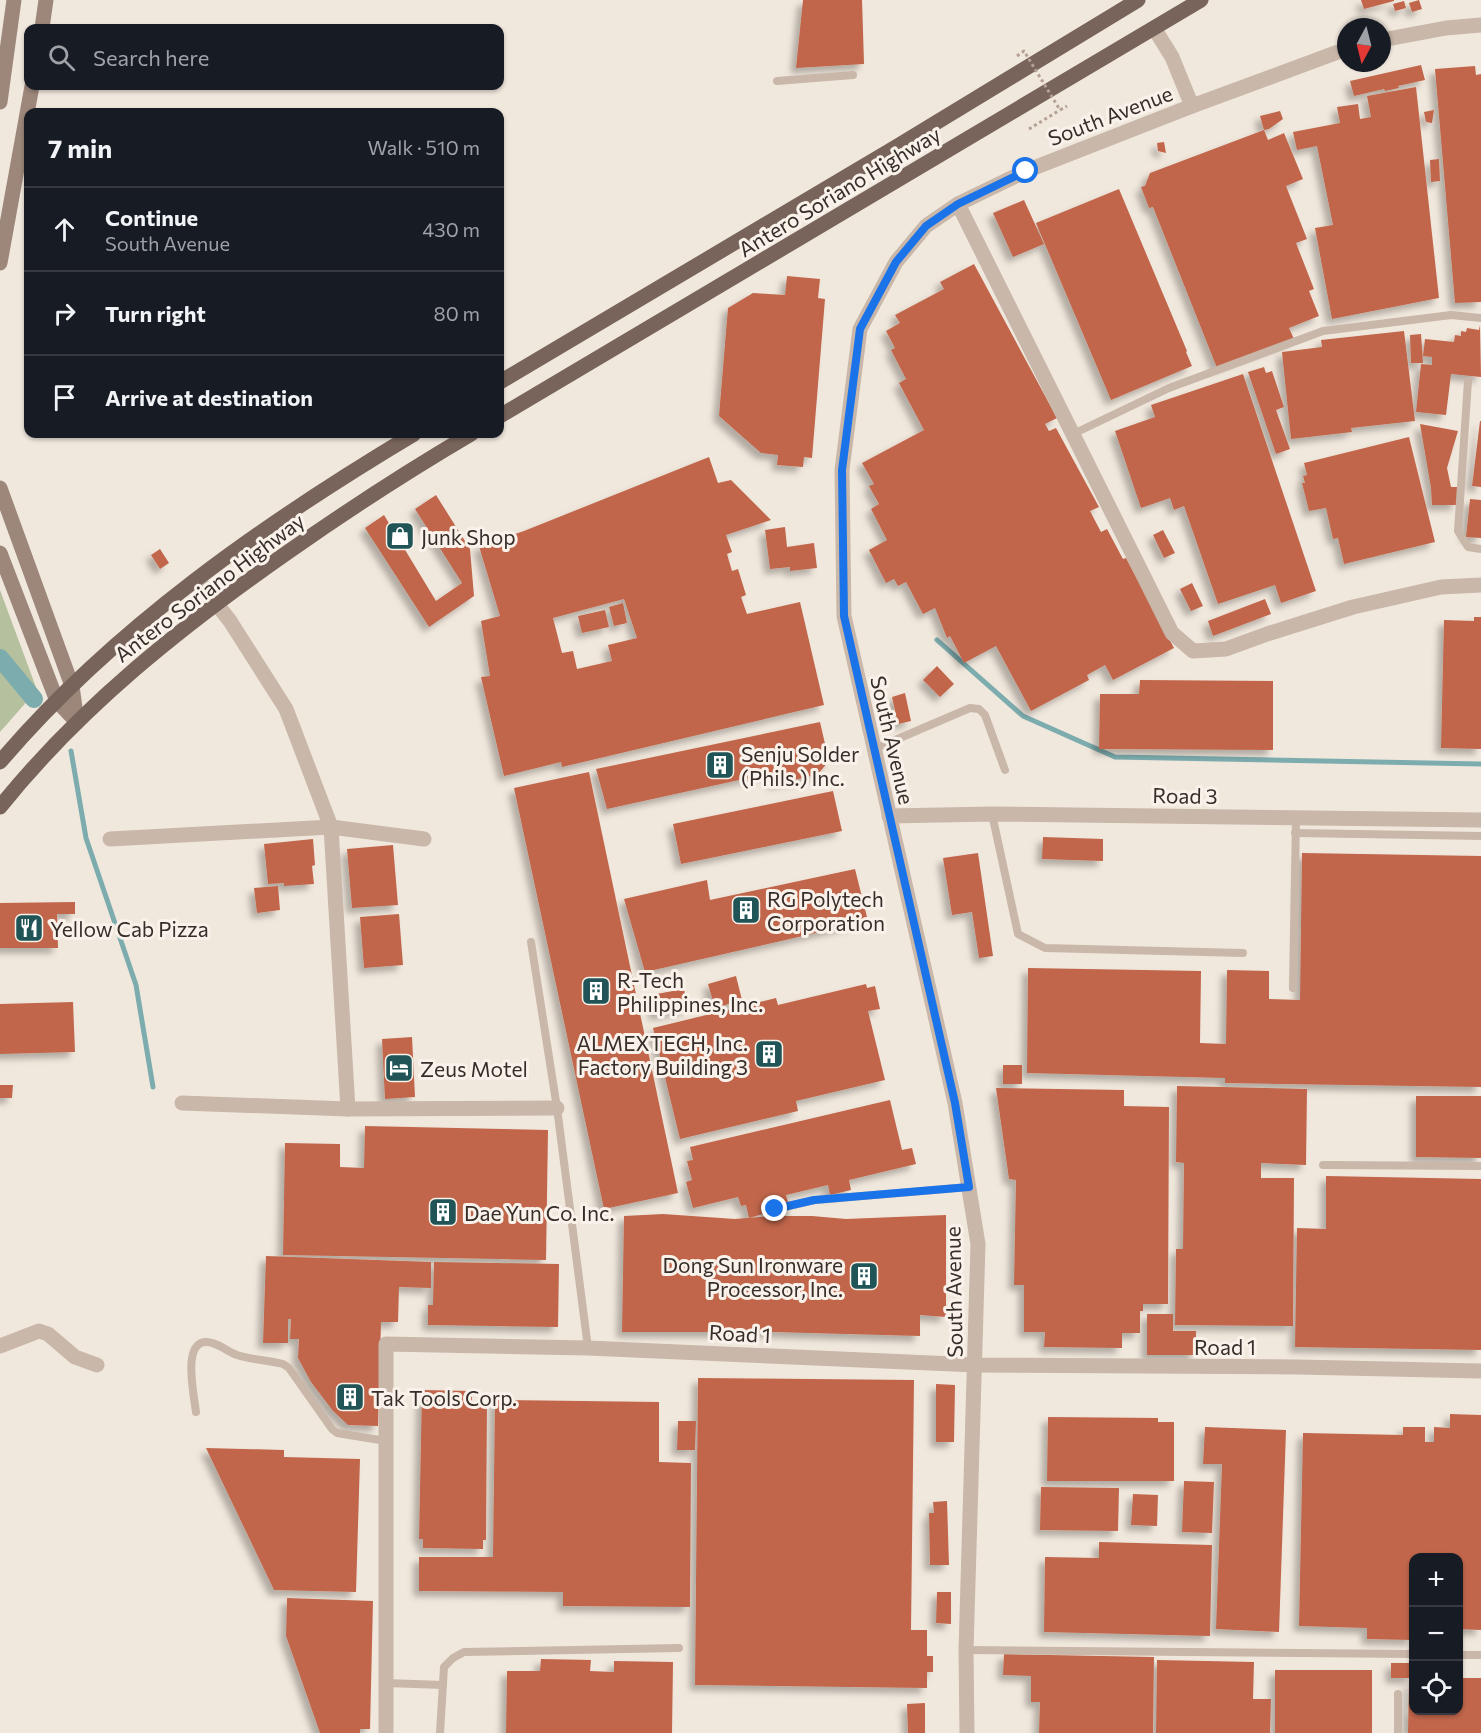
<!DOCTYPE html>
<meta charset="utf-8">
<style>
:root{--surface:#171b24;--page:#20242c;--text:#f1f3f6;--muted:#9ea1a6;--line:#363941}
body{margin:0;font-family:Commissioner,sans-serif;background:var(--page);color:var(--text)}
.controls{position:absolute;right:18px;bottom:18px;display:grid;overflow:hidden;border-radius:12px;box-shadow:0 2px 4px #0004}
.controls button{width:54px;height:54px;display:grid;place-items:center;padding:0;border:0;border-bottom:2px solid var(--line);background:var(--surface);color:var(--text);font:30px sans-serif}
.compass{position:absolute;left:1337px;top:18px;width:54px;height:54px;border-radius:50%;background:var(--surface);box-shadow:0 2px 4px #0004;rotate:187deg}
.stop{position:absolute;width:18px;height:18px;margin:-14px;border:4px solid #1a73e8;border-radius:50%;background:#fff}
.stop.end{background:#1a73e8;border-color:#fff;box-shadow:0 2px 6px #0008}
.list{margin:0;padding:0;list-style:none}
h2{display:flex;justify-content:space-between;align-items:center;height:78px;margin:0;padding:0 24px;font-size:26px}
h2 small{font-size:20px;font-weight:400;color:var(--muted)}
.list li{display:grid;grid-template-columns:39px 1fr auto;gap:18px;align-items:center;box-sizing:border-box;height:84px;padding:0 24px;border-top:2px solid var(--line)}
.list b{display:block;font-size:22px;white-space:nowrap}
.list p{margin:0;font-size:20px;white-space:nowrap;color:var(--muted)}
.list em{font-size:20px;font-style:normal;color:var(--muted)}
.icon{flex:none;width:33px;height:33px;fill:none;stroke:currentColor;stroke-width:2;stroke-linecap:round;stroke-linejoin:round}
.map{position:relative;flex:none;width:1481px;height:1733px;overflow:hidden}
.search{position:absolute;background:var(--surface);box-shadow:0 2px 4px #0004;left:24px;top:24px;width:480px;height:66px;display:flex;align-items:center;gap:15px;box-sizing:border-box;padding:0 21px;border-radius:12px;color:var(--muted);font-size:22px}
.panel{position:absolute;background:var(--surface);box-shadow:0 2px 4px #0004;left:24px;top:108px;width:480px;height:330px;border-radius:12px}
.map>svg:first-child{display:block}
</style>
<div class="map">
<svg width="1481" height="1733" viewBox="0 0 1481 1733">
<defs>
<filter id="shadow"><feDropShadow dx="-5.5" dy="5.5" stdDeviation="3" flood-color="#0004"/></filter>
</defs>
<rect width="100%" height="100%" fill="#f1e8dd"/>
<!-- green -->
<path fill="#b5c09e" d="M0,590L37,690L0,732Z"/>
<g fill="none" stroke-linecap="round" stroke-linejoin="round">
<!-- stream -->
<g stroke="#7dacae" stroke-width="5">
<path d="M937,640L1023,716L1115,757L1481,764"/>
<path d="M71,751L86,838L136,985L153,1087"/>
</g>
<!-- canal -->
<path stroke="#7dacae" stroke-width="18" d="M0,658L34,699"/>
</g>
<!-- building -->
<g fill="#c1664b" fill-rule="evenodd" filter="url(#shadow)">
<path d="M803,0H862L864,64L796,68Z"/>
<path d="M1361,0H1394V1L1364,9Z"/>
<path d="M1419,0L1422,9L1412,12L1409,3Z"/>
<path d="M1404,1L1406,8L1395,11L1393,4Z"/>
<path d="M1421,65L1425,80L1398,86L1399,88L1385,91L1384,89L1354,96L1350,81Z"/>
<path d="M1475,66L1476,75L1481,74V302L1455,303L1435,69Z"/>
<path d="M1416,87L1439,298L1332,319L1315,228L1333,225L1317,146L1297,150L1293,132L1340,123L1337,107L1358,104L1360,119L1371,117L1367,96Z"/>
<path d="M1434,110L1432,123L1426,122L1424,112Z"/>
<path d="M1280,111L1283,119L1269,129L1264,130L1260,116Z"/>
<path d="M1264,130L1268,140L1284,133L1303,179L1286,186L1307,239L1296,243L1314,289L1309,291L1319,316L1289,328L1294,339L1217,368L1153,207L1149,208L1141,187L1145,186L1150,173Z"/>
<path d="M1164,142L1166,153L1158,151L1157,143Z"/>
<path d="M1439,159L1440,181L1431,182L1430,160Z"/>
<path d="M1119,189L1187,351L1186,352L1192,366L1111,400L1036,223Z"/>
<path d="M1024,200L1044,244L1013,257L993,213Z"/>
<path d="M974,264L1057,418L1045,424L1049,431L1056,428L1099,507L1090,511L1101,532L1107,529L1123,559L1126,558L1174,648L1113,680L1105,665L1087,675L1089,680L1031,711L996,646L964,663L950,636L947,638L935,608L923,614L906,582L898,586L894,579L886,583L869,550L887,540L871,509L879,504L869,486L874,484L862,463L924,430L899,383L906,379L891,350L895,348L886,331L900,323L895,315L944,289L940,282Z"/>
<path d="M787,276L820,279L818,298L825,299L812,458L804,457L803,467L777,465L778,455L761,453L719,416L728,308L753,293L785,295Z"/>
<path d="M1480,325L1481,377L1451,374L1446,415L1416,412L1421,364L1432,365V357L1423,356L1425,339L1454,342L1455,335L1461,336V331L1466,332L1467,328L1479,330Z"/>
<path d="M1404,331L1415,421L1351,428L1352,432L1291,439L1282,352L1322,347L1321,340Z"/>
<path d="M1421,334L1423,363H1411L1410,335Z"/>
<path d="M1264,367L1266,373L1272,371L1284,407L1276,410L1290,449L1276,454L1248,372Z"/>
<path d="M1243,374L1316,591L1281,603L1275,585L1218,604L1184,506L1174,510L1170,498L1141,508L1115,431L1155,417L1151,405Z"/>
<path d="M1480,421H1481V487L1472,486Z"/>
<path d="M1420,424L1458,431L1447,468L1451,487H1457V505H1432L1431,488Z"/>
<path d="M1409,437L1435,542L1344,564L1338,538L1333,539L1326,508L1309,511L1302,483H1305L1303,476L1307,475L1304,463Z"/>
<path d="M709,457L718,483L731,480L771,520L726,535L732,552L727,554L732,571L738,569L746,595L741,597L747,614L800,602L824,705L562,767L561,762L504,776L481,677L490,676L481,621L500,616L479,546L524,531ZM624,599L637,638L608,645L612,661L577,669L573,651L562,653L553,618Z"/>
<path d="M436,495L470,549L474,596L429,627L365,528L384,515L436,601L462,583L415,509Z"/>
<path d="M1470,499L1481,500V538L1466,537Z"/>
<path d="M785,527L787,547L814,543L817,568L790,571V567L770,569L765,530Z"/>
<path d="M1163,530L1175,553L1164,558L1153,535Z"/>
<path d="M160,549L169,563L160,569L151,555Z"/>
<path d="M1192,583L1203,606L1191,611L1180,589Z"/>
<path d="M1265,599L1271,614L1213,636L1208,621Z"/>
<path d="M623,603L627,623L614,626L609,607Z"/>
<path d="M605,610L609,627L582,633L578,616Z"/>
<path d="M1474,617H1481V749L1441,748L1444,620L1474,621Z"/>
<path d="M937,666L954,684L940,697L923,680Z"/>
<path d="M1140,680L1273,681V750L1099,749L1100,694H1139Z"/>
<path d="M905,693L911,721L898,724L892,697Z"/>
<path d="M820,722L829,761L817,775L774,784L771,773L607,809L596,769Z"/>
<path d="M589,772L678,1193L604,1209L514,788Z"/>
<path d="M833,791L842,831L681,864L673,824Z"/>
<path d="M1043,837L1103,839V861L1042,859Z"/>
<path d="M313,839L315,865L312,866L314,884L284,886V883L268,884L264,844Z"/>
<path d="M393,845L398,905L352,908L347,849Z"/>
<path d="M978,853L993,956L979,958L972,912L952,915L943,858Z"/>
<path d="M1302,853L1481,856V1087L1225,1083V1078L1027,1073L1028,968L1201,971L1200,1043L1226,1044L1227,970L1269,971V999L1300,1000Z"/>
<path d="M855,869L868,921L645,972L624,899L707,880L710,900Z"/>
<path d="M278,886L280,910L257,913L254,888Z"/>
<path d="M75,902V914H57L58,948H0V903Z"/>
<path d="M399,914L403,965L364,968L360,917Z"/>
<path d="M736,976L742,1000L715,1008L708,984Z"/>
<path d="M866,984L867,988L875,986L880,1009L868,1011L885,1080L796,1101L798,1111L680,1139L653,1028L776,998L778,1005Z"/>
<path d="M684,989L688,1009L655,1015L651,995Z"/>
<path d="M73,1002L75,1052L0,1054V1004Z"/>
<path d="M412,1037L415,1097L385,1099L382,1039Z"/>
<rect x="1003" y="1065" width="19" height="19"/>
<path d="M0,1085H13L12,1098H0Z"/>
<path d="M1177,1086L1307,1089L1306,1165L1261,1163V1178H1294L1293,1326L1175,1325L1176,1249H1183L1184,1163L1176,1162Z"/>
<path d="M996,1088L1124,1090V1106L1169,1107L1168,1304H1143V1311H1140V1333H1122V1348L1044,1347L1045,1332H1024V1285H1014L1016,1180L1009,1179Z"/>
<path d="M1416,1096H1481V1158L1416,1157Z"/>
<path d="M890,1100L902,1150L912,1148L916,1164L849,1180L851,1190L830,1195L828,1185L786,1195L788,1202L772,1206V1209L762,1211L763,1214L749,1218L746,1205L741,1206L738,1197L693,1208L686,1182L692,1180L687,1161L693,1160L690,1147Z"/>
<path d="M365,1126L548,1130L546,1260L283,1255L285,1143L340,1144V1167L364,1168Z"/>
<path d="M1326,1176L1481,1179V1350L1295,1347L1297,1228L1326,1229Z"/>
<path d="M663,1214L735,1219L771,1216H812L846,1219L946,1215V1317L920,1315V1336L773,1332H622L624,1216Z"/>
<path d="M266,1256L431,1262V1288L399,1287L398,1322H381L378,1426L348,1425L333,1411L311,1382L298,1358L299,1339H290L291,1319H288V1343H263Z"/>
<path d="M434,1262L559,1264L558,1327L428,1325V1305H433Z"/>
<path d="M1147,1314H1173V1331H1196V1355H1147Z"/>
<path d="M698,1378L914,1380L911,1630H927V1656H933V1672H927V1688L695,1685Z"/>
<path d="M936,1384L955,1385L954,1442H936Z"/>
<path d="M422,1390L472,1391V1402L487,1403L486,1540H483V1549L423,1548V1539H419Z"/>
<path d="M495,1400L659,1402V1462L691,1463L690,1607L563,1606V1592L419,1591V1557H493Z"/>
<path d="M1450,1414L1481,1415V1630L1458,1629V1557H1413V1640L1367,1639V1628L1299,1626L1303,1433L1403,1435V1427H1425V1442H1434V1427L1450,1428Z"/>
<path d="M1048,1417L1158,1418V1422H1174V1481H1047Z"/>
<path d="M678,1421H696L695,1450H677Z"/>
<path d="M1205,1427L1286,1430L1279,1632L1216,1629L1222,1464H1203Z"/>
<path d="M206,1448L284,1450V1457L360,1459L356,1592L274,1590Z"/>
<path d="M1184,1481L1214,1482L1212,1533L1182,1532Z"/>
<path d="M1041,1487L1119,1488L1118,1531L1040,1530Z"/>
<path d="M1133,1494L1158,1495L1157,1526L1131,1525Z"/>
<path d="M947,1501L949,1565H930L929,1513H934L933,1502Z"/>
<path d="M1099,1542L1212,1545L1210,1636L1044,1632L1045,1557L1099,1558Z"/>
<path d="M937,1592H951V1624L936,1623Z"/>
<path d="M287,1598L373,1601L370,1729H360V1733H320L286,1636Z"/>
<path d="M1004,1654L1154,1657L1153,1733H1039L1040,1702H1031V1676L1003,1675Z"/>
<path d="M541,1659L591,1660L590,1671L614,1672V1661L673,1662L672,1733H506L507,1671H540Z"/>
<path d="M1157,1660L1254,1662L1253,1699H1271L1270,1733H1156Z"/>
<rect x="1391" y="1663" width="22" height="15"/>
<rect x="1275" y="1670" width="97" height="63"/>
<path d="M1458,1678H1481V1733H1408L1409,1682H1413L1414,1710H1458Z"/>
<path d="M925,1703V1733H908L907,1704Z"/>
</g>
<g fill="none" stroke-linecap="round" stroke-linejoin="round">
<!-- path -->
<path stroke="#b5a194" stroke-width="3" stroke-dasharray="3 3" stroke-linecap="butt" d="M1029,129L1060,110"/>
<!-- lane -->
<g stroke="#c9b7a9" stroke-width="8">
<path d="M777,81L853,75"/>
<path d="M1468,381L1458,531L1468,547L1481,549"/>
<path d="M1073,434L1169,388L1323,331L1451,315L1481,318"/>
<path d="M874,749L970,708L979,709L985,715L1005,770"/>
<path d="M992,814L1018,934L1045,948L1243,953"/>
<path d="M1295,833L1481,836"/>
<path d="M531,942L557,1108L588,1348"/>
<path d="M1293,988L1296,818"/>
<path d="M1323,1165L1481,1166"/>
<path d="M775,1209L815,1200L969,1187"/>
<path d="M196,1412C194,1395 180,1334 212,1343C221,1345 228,1352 237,1355C252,1360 268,1360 283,1364L289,1368L332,1429L337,1433L386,1441"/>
<path d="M966,1650L1414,1654"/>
<path d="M1458,1655H1481"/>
<path d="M386,1683L443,1685"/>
<path d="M1398,1694V1733"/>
<path d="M440,1733L444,1667L453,1658L464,1652L679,1648"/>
</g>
<!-- street -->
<g stroke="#c9b7a9" stroke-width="15">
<path d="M1154,28L1172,57L1192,106"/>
<path d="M1382,40L1446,28L1481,25"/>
<path d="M958,204L1172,633L1193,651L1226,649L1267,634L1353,607L1441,587L1481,585"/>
<path d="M197,579L230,621L286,709L331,827L348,1109"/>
<path d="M889,816L992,814L1481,820"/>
<path d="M110,839L331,827L424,839"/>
<path d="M182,1103L348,1109L557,1108"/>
<path d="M0,1346L39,1331L48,1334L75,1357L97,1365"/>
<path d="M386,1733V1344L588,1348L976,1365L1298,1367L1481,1371"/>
<path d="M967,1733L966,1650L978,1244L955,1103L844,616L842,470L860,329L896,262L926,226L958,204L1026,171L1192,106L1346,49"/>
</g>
<!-- secondary -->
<g stroke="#9d877b" stroke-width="15">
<path d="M42,28L46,0"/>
<path d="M0,102L14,0"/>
<path d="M0,263L32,86"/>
<path d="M0,488L72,686L77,722"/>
<path d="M0,553L57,701L77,722"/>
</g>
<!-- primary -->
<g stroke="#78645b" stroke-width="15">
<path d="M500,382L896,147L1138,0"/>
<path d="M500,416L1201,0"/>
<path d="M0,762C113,629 265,523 414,434"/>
<path d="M0,807C81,706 182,626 288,552C348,510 408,471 471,434"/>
</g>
<!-- path-bridge -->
<path stroke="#b5a194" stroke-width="3" stroke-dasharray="3 3" stroke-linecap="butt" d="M1017,56L1024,51L1060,110L1067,106"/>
</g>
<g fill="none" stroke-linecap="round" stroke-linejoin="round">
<!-- route -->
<path stroke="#1a73e8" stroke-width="8" d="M775,1209L814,1200L969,1187L955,1103L844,616L842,470L860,329L896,262L926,226L958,204L1026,171"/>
</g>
<!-- icons -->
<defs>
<g id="shop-square" transform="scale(1.5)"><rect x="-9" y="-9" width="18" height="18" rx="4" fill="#205457" stroke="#f9f2ea"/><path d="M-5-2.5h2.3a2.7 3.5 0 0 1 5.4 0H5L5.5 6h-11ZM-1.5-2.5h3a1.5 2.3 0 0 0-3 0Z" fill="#fff"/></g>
<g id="building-square" transform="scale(1.5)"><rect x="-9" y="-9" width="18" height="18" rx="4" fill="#205457" stroke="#f9f2ea"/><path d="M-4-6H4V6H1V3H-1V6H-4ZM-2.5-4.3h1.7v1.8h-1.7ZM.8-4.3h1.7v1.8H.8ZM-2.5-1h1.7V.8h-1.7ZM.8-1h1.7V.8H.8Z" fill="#fff"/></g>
<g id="restaurant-square" transform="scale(1.5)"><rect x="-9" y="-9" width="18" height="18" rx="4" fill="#205457" stroke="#f9f2ea"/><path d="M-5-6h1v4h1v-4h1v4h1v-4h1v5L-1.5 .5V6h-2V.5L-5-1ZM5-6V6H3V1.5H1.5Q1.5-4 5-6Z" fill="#fff"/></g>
<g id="hotel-square" transform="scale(1.5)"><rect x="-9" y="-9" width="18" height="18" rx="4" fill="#205457" stroke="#f9f2ea"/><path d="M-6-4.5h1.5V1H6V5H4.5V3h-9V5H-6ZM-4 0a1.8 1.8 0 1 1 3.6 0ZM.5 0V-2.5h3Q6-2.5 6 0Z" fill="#fff"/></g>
</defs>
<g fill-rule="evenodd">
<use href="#shop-square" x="400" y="536"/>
<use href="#building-square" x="720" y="765"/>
<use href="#building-square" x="746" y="910"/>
<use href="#restaurant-square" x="29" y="928"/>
<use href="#building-square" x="596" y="991"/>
<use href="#building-square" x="769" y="1054"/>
<use href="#hotel-square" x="399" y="1068"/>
<use href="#building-square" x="443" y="1212"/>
<use href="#building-square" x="864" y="1276"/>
<use href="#building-square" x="350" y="1397"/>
</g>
<g text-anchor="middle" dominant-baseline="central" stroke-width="6" stroke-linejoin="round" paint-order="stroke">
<!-- street labels -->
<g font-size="21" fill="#372d29" stroke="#f9f2ea">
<text transform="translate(1110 115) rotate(-21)">South Avenue</text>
<text transform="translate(839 191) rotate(-31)">Antero Soriano Highway</text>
<text transform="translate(209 587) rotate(-37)">Antero Soriano Highway</text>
<text transform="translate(893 740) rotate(77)">South Avenue</text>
<text transform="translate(1185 795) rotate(1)">Road 3</text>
<text transform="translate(953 1292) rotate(-91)">South Avenue</text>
<text transform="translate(740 1333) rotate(3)">Road 1</text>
<text x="1225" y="1346">Road 1</text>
</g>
<!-- poi labels -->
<g font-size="21" fill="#372d29" stroke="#f9f2ea" text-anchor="start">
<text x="421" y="536">Junk Shop</text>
<text x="741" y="753">Senju Solder<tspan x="741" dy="24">(Phils.) Inc.</tspan></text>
<text x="767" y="898">RG Polytech<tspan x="767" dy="24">Corporation</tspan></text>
<text x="50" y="928">Yellow Cab Pizza</text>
<text x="617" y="979">R-Tech<tspan x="617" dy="24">Philippines, Inc.</tspan></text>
<text x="748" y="1042" text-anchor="end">ALMEXTECH, Inc.<tspan x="748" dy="24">Factory Building 3</tspan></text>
<text x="420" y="1068">Zeus Motel</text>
<text x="464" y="1212">Dae Yun Co. Inc.</text>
<text x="843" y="1264" text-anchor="end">Dong Sun Ironware<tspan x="843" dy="24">Processor, Inc.</tspan></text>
<text x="371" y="1397">Tak Tools Corp.</text>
</g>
</g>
</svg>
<div class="controls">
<button>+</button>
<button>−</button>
<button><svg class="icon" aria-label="locate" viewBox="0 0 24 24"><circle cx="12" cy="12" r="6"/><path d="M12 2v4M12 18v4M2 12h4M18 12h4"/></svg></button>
</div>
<svg class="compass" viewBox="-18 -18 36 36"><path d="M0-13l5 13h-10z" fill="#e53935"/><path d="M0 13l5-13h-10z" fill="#9ea1a6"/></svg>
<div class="stop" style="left:1026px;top:171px"></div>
<div class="stop end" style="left:775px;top:1209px"></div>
<div class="search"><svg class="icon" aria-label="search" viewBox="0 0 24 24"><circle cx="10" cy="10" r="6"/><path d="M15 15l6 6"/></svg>Search here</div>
<section class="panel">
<h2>7 min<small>Walk · 510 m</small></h2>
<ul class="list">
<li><svg class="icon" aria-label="ahead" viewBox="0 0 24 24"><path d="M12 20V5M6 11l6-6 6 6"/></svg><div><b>Continue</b><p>South Avenue</p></div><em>430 m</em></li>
<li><svg class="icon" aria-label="right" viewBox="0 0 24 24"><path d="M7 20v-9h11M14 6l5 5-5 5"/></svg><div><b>Turn right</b></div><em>80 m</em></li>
<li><svg class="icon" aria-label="arrive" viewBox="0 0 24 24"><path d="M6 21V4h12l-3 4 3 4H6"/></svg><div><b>Arrive at destination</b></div></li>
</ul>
</section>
</div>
